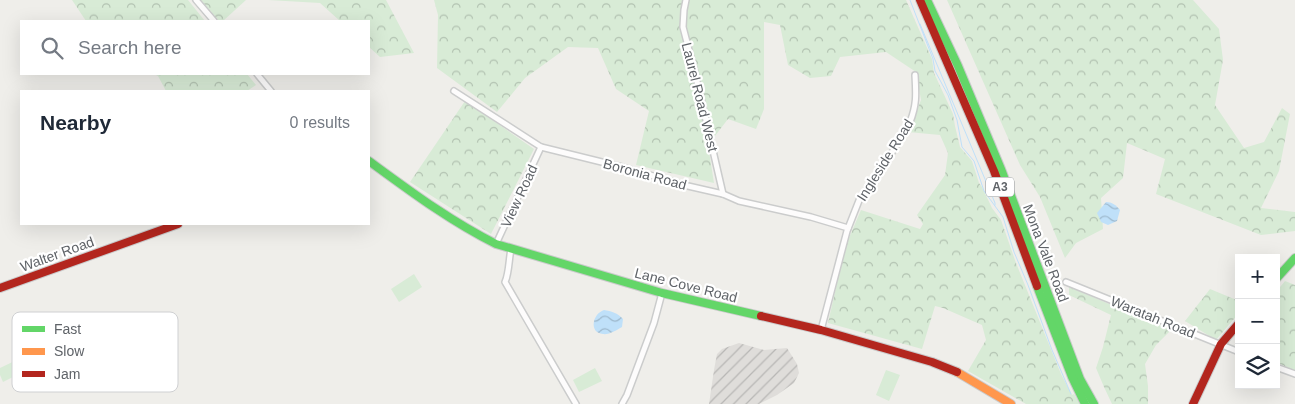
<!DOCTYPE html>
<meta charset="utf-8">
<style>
:root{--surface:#fff;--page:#f2f2f3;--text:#1f2937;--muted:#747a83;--line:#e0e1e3}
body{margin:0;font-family:Helvetica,sans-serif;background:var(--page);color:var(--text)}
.controls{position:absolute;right:15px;bottom:15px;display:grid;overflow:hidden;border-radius:0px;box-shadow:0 5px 20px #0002}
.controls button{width:45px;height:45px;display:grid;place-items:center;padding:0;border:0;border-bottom:1px solid var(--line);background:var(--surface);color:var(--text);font:25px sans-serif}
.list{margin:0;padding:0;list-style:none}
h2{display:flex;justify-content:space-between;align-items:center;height:65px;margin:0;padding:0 20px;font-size:21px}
h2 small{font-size:16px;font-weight:400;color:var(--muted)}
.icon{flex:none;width:28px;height:28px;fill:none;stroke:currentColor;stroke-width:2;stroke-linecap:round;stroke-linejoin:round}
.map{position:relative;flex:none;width:1295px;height:404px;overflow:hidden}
.search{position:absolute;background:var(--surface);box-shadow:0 5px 20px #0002;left:20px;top:20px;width:350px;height:55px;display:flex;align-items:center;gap:12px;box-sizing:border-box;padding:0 18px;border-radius:0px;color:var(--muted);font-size:19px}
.panel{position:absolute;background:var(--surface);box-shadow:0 5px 20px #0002;left:20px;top:90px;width:350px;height:135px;border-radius:0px}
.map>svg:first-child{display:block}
</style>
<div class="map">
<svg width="1295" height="404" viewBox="0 0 1295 404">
<defs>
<pattern id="industrial-furrows" width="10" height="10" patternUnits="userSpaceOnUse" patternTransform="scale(1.25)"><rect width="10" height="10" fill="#dfddda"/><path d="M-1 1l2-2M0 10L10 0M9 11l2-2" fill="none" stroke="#b8b7b5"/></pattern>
<pattern id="forest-crowns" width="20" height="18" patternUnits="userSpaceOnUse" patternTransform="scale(1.25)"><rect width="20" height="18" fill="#d8ebd6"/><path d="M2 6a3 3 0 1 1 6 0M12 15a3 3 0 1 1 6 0" fill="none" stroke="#b2c2b1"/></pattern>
<pattern id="water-waves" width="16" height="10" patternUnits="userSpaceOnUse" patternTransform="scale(1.25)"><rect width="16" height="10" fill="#bfe0f9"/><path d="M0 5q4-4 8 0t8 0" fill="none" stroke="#9eb9cd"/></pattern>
</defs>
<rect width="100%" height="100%" fill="#efeeea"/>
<!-- industrial -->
<path fill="url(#industrial-furrows)" d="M739,343L764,350L787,348L797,364L799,373L794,383L777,395L759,404H709L714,370L717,354L722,349Z"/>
<!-- forest -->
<g fill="url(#forest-crowns)">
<path d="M72,0H188L205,21H86Z"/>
<path d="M201,0H246L223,21H219Z"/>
<path d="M268,0H386L414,53L380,57L369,47V21H340L320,3Z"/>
<path d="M434,0H906L932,59L934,73L953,114L955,126L960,147L972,161L979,183L982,187L992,208L1001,220L1016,263L1061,374L1072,395L1074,394L1080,404H1026L968,371L986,340L982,325L943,308L935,306L922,349L828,323L845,247L861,210L920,229L923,224L917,215L945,175L948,153L940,135L908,132L921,100L916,72L886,52L840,57L831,76L810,78L788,65L780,25L764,22V109L756,129L728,119L708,145L714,183L636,165L649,111L616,89L598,48L568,47L525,78L497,112L437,68L438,15Z"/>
<path d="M947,0H1193L1219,29L1223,60L1215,105L1244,148L1264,142L1282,108L1290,114L1279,171L1261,208L1295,212V231L1261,235L1156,194L1165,159L1127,143L1123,178L1101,198L1103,229L1076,243L1065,258L1040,197L1020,165Z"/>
<path d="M154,74H247L256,85L247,91H166L158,76Z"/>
<path d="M465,101L534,149L491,234L410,182Z"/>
<path d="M1285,281L1295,285V371L1276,362V292Z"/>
<path d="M1069,287L1171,330L1156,345L1145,364L1148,386V404H1112L1104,387L1096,368L1103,347L1111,315L1069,295Z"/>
<path d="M1210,289L1239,301V313L1216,340L1185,321Z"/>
</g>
<!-- garden -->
<g fill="#d8ebd6">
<path d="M414,274L422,287L399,302L391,289Z"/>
<path d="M23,357L29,369L3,382L0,375V368Z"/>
<path d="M595,368L602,381L579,392L573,380Z"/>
<path d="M886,370L900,375L889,401L876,395Z"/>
</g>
<!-- water -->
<g fill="url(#water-waves)">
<path d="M1106,202C1112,202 1116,205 1120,210L1117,221L1108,225L1101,222L1097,213Z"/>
<path d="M604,310C611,311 618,313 623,319L622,327C617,330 609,335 603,334C589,333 592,314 604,310Z"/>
</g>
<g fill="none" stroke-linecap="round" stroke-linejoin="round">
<!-- stream -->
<g stroke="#bfe0f9" stroke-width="1">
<path d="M910,0L933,59L935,71L948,95L957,120L962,147L974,161L984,191L1003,217L1014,252L1028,285L1052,350L1071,394"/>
<path d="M920,24L995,203V205"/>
</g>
<!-- street casing -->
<g stroke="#cbcccc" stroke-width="8">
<g id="street">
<path d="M196,0L214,21"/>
<path d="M686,0L684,10L683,27L696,77L723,194"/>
<path d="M257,74L271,91"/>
<path d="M454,91L541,147L622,167L688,186L723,194L739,201L811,217L848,228"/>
<path d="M496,244L541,147"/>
<path d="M511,249C509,258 509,274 505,282L576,404"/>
<path d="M1066,282L1239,352"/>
<path d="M821,330L847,231L860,198L875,181L910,122C917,104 916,94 915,75"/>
<path d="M1276,367L1295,374"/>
<path d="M622,404L627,395L654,323L662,293"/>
</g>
</g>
<!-- fast casing -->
<g stroke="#cacacb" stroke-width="10">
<g id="fast">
<path d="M927,0L958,66L1001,169L1080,379L1094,404"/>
<path d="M369,161C410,191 450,221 496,244L662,293L761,316"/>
<path d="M1276,279L1295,258"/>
<path d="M1037,286L1072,377L1085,404"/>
</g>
</g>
<!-- slow casing -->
<g stroke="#cacacb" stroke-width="10">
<path id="slow" d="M957,372L1011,404"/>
</g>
<!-- jam casing -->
<g stroke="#cacacb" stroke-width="10">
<g id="jam">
<path d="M920,0L994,171L1037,286"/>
<path d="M0,288L178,224"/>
<path d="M761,316L821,330L932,362L957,372"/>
<path d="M1193,404L1221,344L1239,323"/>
</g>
</g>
<!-- street -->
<use href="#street" stroke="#fdfcfc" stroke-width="5"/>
<!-- fast -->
<use href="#fast" stroke="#63d668" stroke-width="8"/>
<!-- slow -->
<use href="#slow" stroke="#ff974d" stroke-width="8"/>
<!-- jam -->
<use href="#jam" stroke="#b3261e" stroke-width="8"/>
</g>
<g text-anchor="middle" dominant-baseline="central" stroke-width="4.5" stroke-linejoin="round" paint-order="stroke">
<!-- shield labels -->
<rect fill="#fff" stroke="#8f9295" stroke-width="1" x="986" y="177.5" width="28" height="19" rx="4"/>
<g font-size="12" font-weight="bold" fill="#5f6368">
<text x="1000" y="187">A3</text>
</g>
<!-- street labels -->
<g font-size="14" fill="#5f6368" stroke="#fff">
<text transform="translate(700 97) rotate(76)">Laurel Road West</text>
<text transform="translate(885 160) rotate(-58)">Ingleside Road</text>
<text transform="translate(645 174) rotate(15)">Boronia Road</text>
<text transform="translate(519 196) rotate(-65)">View Road</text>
<text transform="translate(1046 253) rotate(69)">Mona Vale Road</text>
<text transform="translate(57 254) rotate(-20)">Walter Road</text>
<text transform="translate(686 285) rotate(14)">Lane Cove Road</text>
<text transform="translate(1153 317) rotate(22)">Waratah Road</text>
</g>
</g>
<!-- legend -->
<rect x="12" y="312" width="166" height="80" rx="8" fill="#fff" stroke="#cfd0d2" stroke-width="1"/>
<rect x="22" y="326" width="23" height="6" fill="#63d668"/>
<rect x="22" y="348" width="23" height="7" fill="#ff974d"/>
<rect x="22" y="371" width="23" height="6" fill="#b3261e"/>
<g font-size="14" fill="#5f6368">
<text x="54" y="334">Fast</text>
<text x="54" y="356">Slow</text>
<text x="54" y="379">Jam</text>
</g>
</svg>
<div class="controls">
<button>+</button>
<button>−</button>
<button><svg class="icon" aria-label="layers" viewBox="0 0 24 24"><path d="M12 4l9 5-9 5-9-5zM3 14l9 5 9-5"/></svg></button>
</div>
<div class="search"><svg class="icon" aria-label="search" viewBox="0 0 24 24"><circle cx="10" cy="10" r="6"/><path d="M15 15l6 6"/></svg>Search here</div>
<section class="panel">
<h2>Nearby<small>0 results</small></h2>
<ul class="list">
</ul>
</section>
</div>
